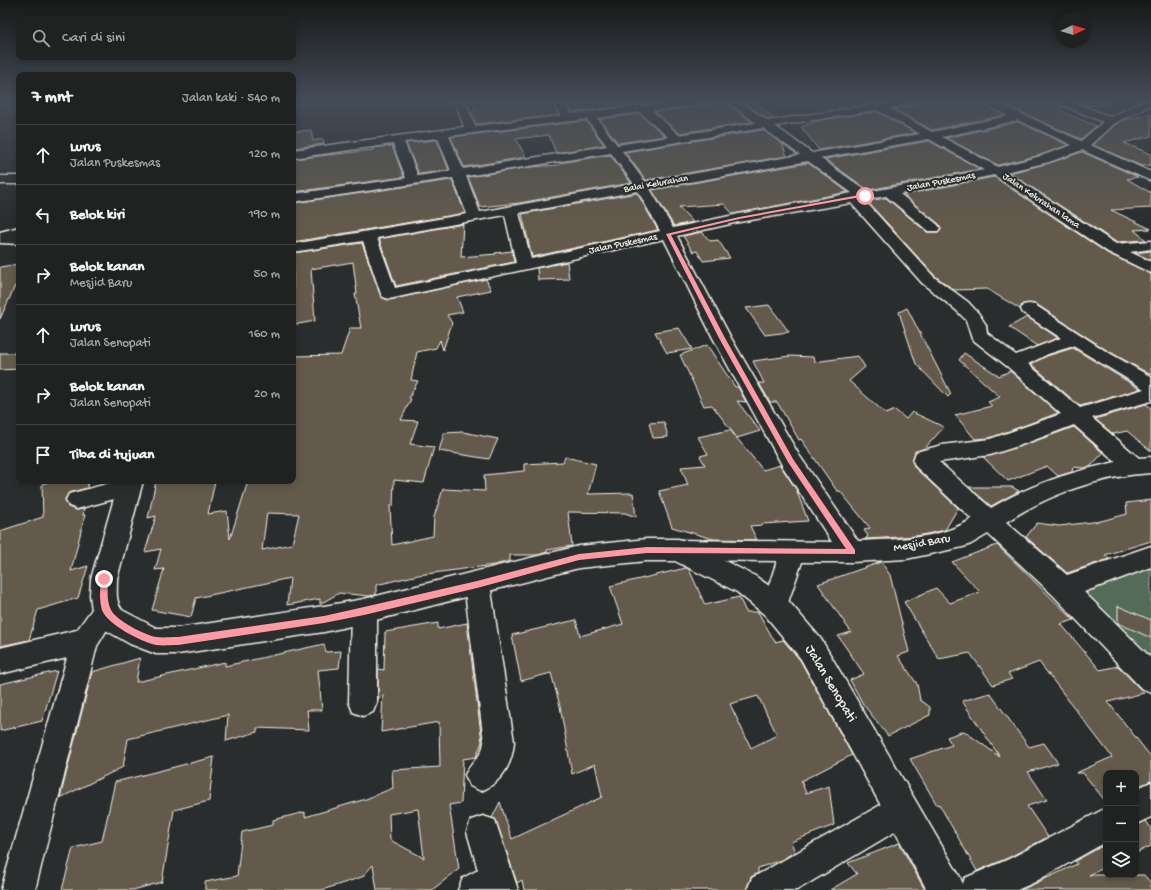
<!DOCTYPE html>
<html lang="id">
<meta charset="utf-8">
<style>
:root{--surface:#202222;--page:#282a2a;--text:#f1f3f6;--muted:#a2a4a5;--line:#3d3f40}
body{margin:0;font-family:"Gochi Hand",sans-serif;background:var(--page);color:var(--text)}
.controls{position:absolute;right:12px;bottom:12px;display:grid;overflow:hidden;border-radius:8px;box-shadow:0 2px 6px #0003}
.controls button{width:36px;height:36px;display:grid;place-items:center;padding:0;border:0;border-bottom:1px solid var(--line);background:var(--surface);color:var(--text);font:20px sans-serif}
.compass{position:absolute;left:1055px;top:12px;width:36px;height:36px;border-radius:50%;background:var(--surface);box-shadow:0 2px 6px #0003;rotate:86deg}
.stop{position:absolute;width:12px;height:12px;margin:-9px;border:3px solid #ff9aa2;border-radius:50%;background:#fff}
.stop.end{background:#ff9aa2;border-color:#fff;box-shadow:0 1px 4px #0008}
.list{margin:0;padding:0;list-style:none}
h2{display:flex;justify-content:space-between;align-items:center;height:52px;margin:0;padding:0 16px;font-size:17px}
h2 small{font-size:13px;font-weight:400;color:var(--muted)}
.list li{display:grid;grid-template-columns:26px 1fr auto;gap:12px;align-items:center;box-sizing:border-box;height:60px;padding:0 16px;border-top:1px solid var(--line)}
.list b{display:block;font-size:15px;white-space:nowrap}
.list p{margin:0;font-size:13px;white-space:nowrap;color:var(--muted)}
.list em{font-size:13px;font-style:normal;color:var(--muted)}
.icon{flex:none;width:22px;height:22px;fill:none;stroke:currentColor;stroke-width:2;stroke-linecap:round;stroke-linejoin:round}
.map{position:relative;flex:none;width:1151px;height:890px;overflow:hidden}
.search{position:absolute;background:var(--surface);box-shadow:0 2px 6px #0003;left:16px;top:16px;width:280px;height:44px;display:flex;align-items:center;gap:10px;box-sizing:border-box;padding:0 14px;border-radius:8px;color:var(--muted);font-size:15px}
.panel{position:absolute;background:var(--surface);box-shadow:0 2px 6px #0003;left:16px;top:72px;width:280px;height:412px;border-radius:8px}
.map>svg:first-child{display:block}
</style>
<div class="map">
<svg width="1151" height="890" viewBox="0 0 1151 890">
<rect width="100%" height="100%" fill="#2a2d2e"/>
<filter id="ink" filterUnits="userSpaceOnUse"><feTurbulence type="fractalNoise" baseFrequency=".025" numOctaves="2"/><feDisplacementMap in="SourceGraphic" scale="8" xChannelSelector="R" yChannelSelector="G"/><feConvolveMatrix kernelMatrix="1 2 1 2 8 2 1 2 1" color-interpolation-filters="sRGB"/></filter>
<g filter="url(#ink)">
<!-- green -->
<path fill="#526c5a" stroke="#a3aea1" d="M1151,559V665L1070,578Z"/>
<!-- building -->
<g fill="#645a4b" stroke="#f4f1e8" fill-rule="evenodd">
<path d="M473,100H552L559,115L476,124L471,111H476Z"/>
<path d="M565,100H682L572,112Z"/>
<path d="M752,100L773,118V119H768L742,102Z"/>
<path d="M926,100H977L1004,115L932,130L894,109L920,104Z"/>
<path d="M994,100H1054L1055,103L1060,105L1061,111L1096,126L1081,139Z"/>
<path d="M718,103H728L752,122L679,133L655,112Z"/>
<path d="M877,112L916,133L819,150L801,127L821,120Z"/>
<path d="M640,114L665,136L618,143L600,119Z"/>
<path d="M1151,114V136L1124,143L1151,154V165L1142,166L1093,145L1116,124L1124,120Z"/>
<path d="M586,121L604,145L556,153L549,135L516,139L526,157L464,167L451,137Z"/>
<path d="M1018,122L1068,145L1041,155L998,165L946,138Z"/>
<path d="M311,130L313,141L323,139L324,144L293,148V132Z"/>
<path d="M763,130L782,144L787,156L646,180L625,152Z"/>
<path d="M437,140L449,170L419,174L406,143Z"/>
<path d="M929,141L980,169L868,190L825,159Z"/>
<path d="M392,146L404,177L293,192V159L373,150L372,148Z"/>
<path d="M1082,152L1138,177L1127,179L1151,193V208L1111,210L1151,229L1134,230L1146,240L1116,242L1010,173L1049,163Z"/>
<path d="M610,155L631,183L519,203L480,207L468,177L531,167L560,165L559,163Z"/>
<path d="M808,163L848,192L733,214L724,204L679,207L693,222L674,226L652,190Z"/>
<path d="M994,177L1107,253L1151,274V375L1105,349L1036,304H1023L1020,309L987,289L954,290L935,276L867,201L886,198L927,232H938L941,229L939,224L903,195Z"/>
<path d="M452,180L465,213L293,242V203Z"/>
<path d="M637,193L658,230L532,257L522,214Z"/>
<path d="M463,224L461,257L496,254L495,253L512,251L514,262L396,286L379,239Z"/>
<path d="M702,232L710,241L718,240L730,258L703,261L697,251L693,252L683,236Z"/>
<path d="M362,243L380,294L383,298L389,300L486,279L491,290L457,297L463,312L447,315L452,323L443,350L440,340L436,348L417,352L411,380L418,381L409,398L411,399L401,420L418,421L410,444L434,447L424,483L394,480L393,506H390L392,545L433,536L434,517L443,489L485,491L484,475L524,471V464L563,462L565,457L596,464L588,494L633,493L636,517L625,513L568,512L572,546L547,550V552L538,555H510V561L494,565L418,575L376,585V595L369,596L339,593L320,604V599L287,605L290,578L196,598L191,617L152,610L164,569L155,570L161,549L145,552L156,516L148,518L156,481H215L208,514L227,511L230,539L248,481H293V356L341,355L350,328H361L355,294H357L353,262L311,269L315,321L293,325V253ZM267,513L299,514L292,544L262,550Z"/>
<path d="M1151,251V260L1135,253Z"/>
<path d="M567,262L569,279L538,280L537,268Z"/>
<path d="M19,264V289L15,286L0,319V267Z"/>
<path d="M769,305L789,332L765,335L746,308Z"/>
<path d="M907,308L951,394L948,397L916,364L899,312Z"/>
<path d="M1027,317L1058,338L1037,346L1009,327Z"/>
<path d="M679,328L692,349L667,353L655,332Z"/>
<path d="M707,345L735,387H738L746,402L737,401L760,431L737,438L712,405L704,406L680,355Z"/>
<path d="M1073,348L1140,389L1080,406L1031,364L1047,356Z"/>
<path d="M0,353H19V369L0,370Z"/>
<path d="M964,353L999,376L1010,371L1058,413L990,438L975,439L955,415L992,406L988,402L1000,397L959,360Z"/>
<path d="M790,356L813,357L814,362L858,356L865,367L849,381L886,414L895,410L906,419L912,412L944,427L925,448L915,452L912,461L915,468L958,508L945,530L917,536L865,539L868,536L864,530L870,528L840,491H837L801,439L799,440L777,402H770L759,383H764L753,361Z"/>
<path d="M1146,404L1151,408V451L1127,431L1113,434L1095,419Z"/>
<path d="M664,422L668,437L653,438L649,423Z"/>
<path d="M1074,427L1103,453L1090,467L1084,468L1073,467L1072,472L1058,476L1047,466L1008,481L983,457L1021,446Z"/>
<path d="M730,430L763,470L780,465L796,489L808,521L762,524V525L750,526L757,540L713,539L672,527L659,491L688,485L681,467L705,465L700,456L708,454L698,437Z"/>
<path d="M463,432L498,439L489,459L439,451L444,433Z"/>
<path d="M52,481H88L87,488L69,493L65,499L68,507L76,510L84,509L83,515H85L71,571L88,566L78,598L38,610L29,640L0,646V531L43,517L42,484Z"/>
<path d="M969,487H1012L1019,491L991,506Z"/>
<path d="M1151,500V541L1105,555L1109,559L1067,573L1026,537L1037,523L1059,526L1101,521L1127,514L1126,503Z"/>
<path d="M997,545L1074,620L1061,624L1100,670L1118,666L1144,693L1108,702L1151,757V781L1136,787V773H1106V802L1083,773H1076L1112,757L1039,662L1008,674L1012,679L993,685L970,653L939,659L904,602L936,588L950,603L980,592L952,562Z"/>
<path d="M881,562L890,575L909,652L898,656L917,684L920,700L930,707V715L888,736L863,704L850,680L864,674L838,636L851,632L818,584Z"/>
<path d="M686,568L689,569L705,605L739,597L746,612H758L775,642L783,640L800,660L852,755L801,781L806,793L829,786L834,825L791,842L795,852L781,860L758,868V873L751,877L746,890H524L522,880L517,883L496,820L492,818L500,802L512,839L602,797L595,764L572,774L560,706L551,673L521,681L512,635L576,620L580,636L623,624L610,586ZM758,696L777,735L751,748L730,704Z"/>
<path d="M1118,606L1151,620V638L1118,623Z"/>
<path d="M438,623V629L467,623L482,742L476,757L463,759L461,803L449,805L459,869L432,890H377L373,865L362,877L322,890H205V882L237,876L242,832L273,825V820L305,812V817L366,799L393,788L392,770L440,767L439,722L381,732L383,695L378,699V669L384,670L385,632ZM418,809L424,858L390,840L389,814Z"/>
<path d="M324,644L326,652L341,651L339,668L318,670L322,710H307L309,730L257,728V732L226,741L228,715L128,739L123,767L60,798L92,672L140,658L136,682L225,662V666Z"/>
<path d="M57,671L42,721L0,731V684Z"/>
<path d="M990,693L1029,747L1044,743L1058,763L1028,772L1047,800L1027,806L1048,837L1008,858L977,871L939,804L937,805L910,759L952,745L947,737L964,731L1000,757L962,701Z"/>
<path d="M214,757L209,801L174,810L162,882L133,890H62L73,848L102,841L115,782Z"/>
<path d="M1146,821L1151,828V846L1136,853V825Z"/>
<path d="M899,843L925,890H830L857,874L848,863Z"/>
<path d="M1106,844V867L1089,875H1144L1151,883V890H1021L1077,864L1075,861Z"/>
</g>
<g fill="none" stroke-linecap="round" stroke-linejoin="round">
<!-- minor casing -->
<g stroke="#f4f1e8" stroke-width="3">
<g id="minor">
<path d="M455,100H465L475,126L561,116L553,100H563L571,114L692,100H720L715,103L652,111L679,135L756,123L726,100H737L768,121L870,105L875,102L880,103L902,100H925L920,103L889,108L932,132L1008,116L978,100H991L1081,141L1103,122L1056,102L1055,100H1068L1111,117L1145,100H1151V105L1115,123L1090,145L1151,172V181L1082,150L1049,162L1006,172L1116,244L1151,241V249L1130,252L1151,262V273L1108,252L994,175L900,194L938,225L940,228L938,231H928L886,196L864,200L934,277L968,302L979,314L986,325L987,333L1016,355L1061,338L1023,313L1021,309L1023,305L1029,304L1035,305L1104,350L1151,377V401L1092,418L1139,458L1151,457V473C1100,476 1049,494 1006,522L1067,575L1151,546V567L1084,592L1151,658V692L1141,688L1054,596L988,534L971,544L963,547L906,559L852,562H802L784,614L775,618L766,614L762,606L777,561L678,560L669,557L666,550L669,543L678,540L832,542L783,467L713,338L664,239L389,299L383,297L381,294L363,241L293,252V244L467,214L453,178L293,202V194L406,178L393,144L293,158V150L464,127ZM877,110L920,134L812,153L775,126ZM640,112L668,137L617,145L597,118ZM587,119L607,146L463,169L449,136ZM1018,120L1072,145L1041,156L998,167L942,137ZM763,128L800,155L645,182L622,151ZM438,138L451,171L418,176L404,142ZM929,139L984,170L868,192L820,158ZM611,153L634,184L480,212L466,176ZM808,161L852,193L739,214L673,228L650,189ZM638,191L660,231L531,259L519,213ZM851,203L922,283L956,310L966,320L972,339L1008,367L1061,414L990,439L942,445L916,452L913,461L916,467L972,519C939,540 897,539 858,541L799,455L731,338L677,236L739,222ZM505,215L516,263L395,288L377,238ZM1073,346L1144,389L1080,408L1028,364L1048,354ZM1074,425L1116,462C1071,472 1031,484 991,508L939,462L990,455L1021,445Z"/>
<path d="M1087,100H1108C1104,105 1093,105 1087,103Z"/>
<rect x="0" y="176" width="19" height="8"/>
<path d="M19,227V235L0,240V232Z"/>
<path d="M118,481H137L140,487L137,493L77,509L69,506L66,500L69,494Z"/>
<path d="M477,573L486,576L490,584L514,742C512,765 502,782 481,791L470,786L465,775C472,760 482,758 484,742L464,584L468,576Z"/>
<path d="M106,598L115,602L119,610L97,646L35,890H1L67,658L0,674V648L77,630L97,602Z"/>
<path d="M364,599L373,603L377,611V702L373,712L363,716L353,712L349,702L351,611L355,603Z"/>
<path d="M1151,782V817L1136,824V789Z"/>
<path d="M902,794L913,799L918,810L913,821L797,890H747L752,878L891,799Z"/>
<path d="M1106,808V842L1033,883L1017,890H960L965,878L1009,859Z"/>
<path d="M483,816L495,820L518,890H458L463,878L478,870L467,832L471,820Z"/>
</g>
</g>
<!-- major casing -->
<g stroke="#f4f1e8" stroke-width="3">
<g id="major">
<path d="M0,233L19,234V244L0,243Z"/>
<path d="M119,481H143L117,579C117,590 115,601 122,610L156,628H178L324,606L364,599L579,546L647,539H678L687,542L755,576L785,597L821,639L960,877L965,890H927L801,659L765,615L737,592L675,561H647L579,568L364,623L324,632L178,654H156L130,644L102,628L92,610L90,595L91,579Z"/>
</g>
</g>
<!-- minor -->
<use href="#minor" fill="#2a2d2e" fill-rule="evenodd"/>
<!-- major -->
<use href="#major" fill="#2a2d2e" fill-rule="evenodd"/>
</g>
</g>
<!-- sky -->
<linearGradient id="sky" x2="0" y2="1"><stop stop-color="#171919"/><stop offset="0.45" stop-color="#444c57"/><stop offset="1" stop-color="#444c57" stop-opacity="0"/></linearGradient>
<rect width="1151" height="224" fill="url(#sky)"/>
<!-- route -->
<path fill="#ff9aa2" d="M865,194L866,196L739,219L671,235L725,338L793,459L855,550V554L647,553L579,560L477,588L364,615L324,623L178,645C171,645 163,646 156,645C141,642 107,624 102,610C99,599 100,589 101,579L104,575L108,579C108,589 106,600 111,610C116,620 144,635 156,637C163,638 171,637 178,637L324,616L364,607L477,581L579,554L647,547L846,549L788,462L719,338L666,234L739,217Z"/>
<g text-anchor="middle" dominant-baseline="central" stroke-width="4" stroke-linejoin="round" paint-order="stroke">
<!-- far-street labels -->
<g font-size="10" fill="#f4f1e8" stroke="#2a2d2e">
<text transform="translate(941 182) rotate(-11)">Jalan Puskesmas</text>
<text transform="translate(656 184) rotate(-10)">Balai Kelurahan</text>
<text transform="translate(1041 201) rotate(34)">Jalan Kelurahan lama</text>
<text transform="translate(623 244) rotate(-12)">Jalan Puskesmas</text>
</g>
<!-- street labels -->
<g font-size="12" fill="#f4f1e8" stroke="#2a2d2e">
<text transform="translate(922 544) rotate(-10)">Mesjid Baru</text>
</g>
<!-- near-street labels -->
<g font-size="14" fill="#f4f1e8" stroke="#2a2d2e">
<text transform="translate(830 684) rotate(59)">Jalan Senopati</text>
</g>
</g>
</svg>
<div class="controls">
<button>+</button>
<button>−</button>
<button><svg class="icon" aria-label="layers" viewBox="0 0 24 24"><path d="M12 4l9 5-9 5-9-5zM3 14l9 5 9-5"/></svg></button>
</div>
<svg class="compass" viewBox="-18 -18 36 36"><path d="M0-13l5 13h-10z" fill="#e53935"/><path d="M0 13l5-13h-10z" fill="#a2a4a5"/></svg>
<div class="stop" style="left:865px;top:196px"></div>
<div class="stop end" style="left:104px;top:579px"></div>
<div class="search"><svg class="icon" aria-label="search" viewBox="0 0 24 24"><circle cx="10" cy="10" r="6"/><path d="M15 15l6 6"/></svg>Cari di sini</div>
<section class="panel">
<h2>7 mnt<small>Jalan kaki · 540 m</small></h2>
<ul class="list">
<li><svg class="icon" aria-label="ahead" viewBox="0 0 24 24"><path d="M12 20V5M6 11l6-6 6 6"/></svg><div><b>Lurus</b><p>Jalan Puskesmas</p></div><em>120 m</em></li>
<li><svg class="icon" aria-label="left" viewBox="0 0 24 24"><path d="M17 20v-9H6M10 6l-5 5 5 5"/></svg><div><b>Belok kiri</b></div><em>190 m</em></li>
<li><svg class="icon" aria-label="right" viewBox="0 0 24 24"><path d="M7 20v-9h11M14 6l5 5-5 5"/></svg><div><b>Belok kanan</b><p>Mesjid Baru</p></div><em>50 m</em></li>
<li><svg class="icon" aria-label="ahead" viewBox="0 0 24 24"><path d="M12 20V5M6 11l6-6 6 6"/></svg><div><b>Lurus</b><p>Jalan Senopati</p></div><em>160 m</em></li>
<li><svg class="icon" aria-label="right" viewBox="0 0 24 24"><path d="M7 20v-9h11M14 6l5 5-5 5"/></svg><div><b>Belok kanan</b><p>Jalan Senopati</p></div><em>20 m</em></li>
<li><svg class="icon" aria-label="arrive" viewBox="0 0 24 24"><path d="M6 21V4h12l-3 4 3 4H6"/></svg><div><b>Tiba di tujuan</b></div></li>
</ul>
</section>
</div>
